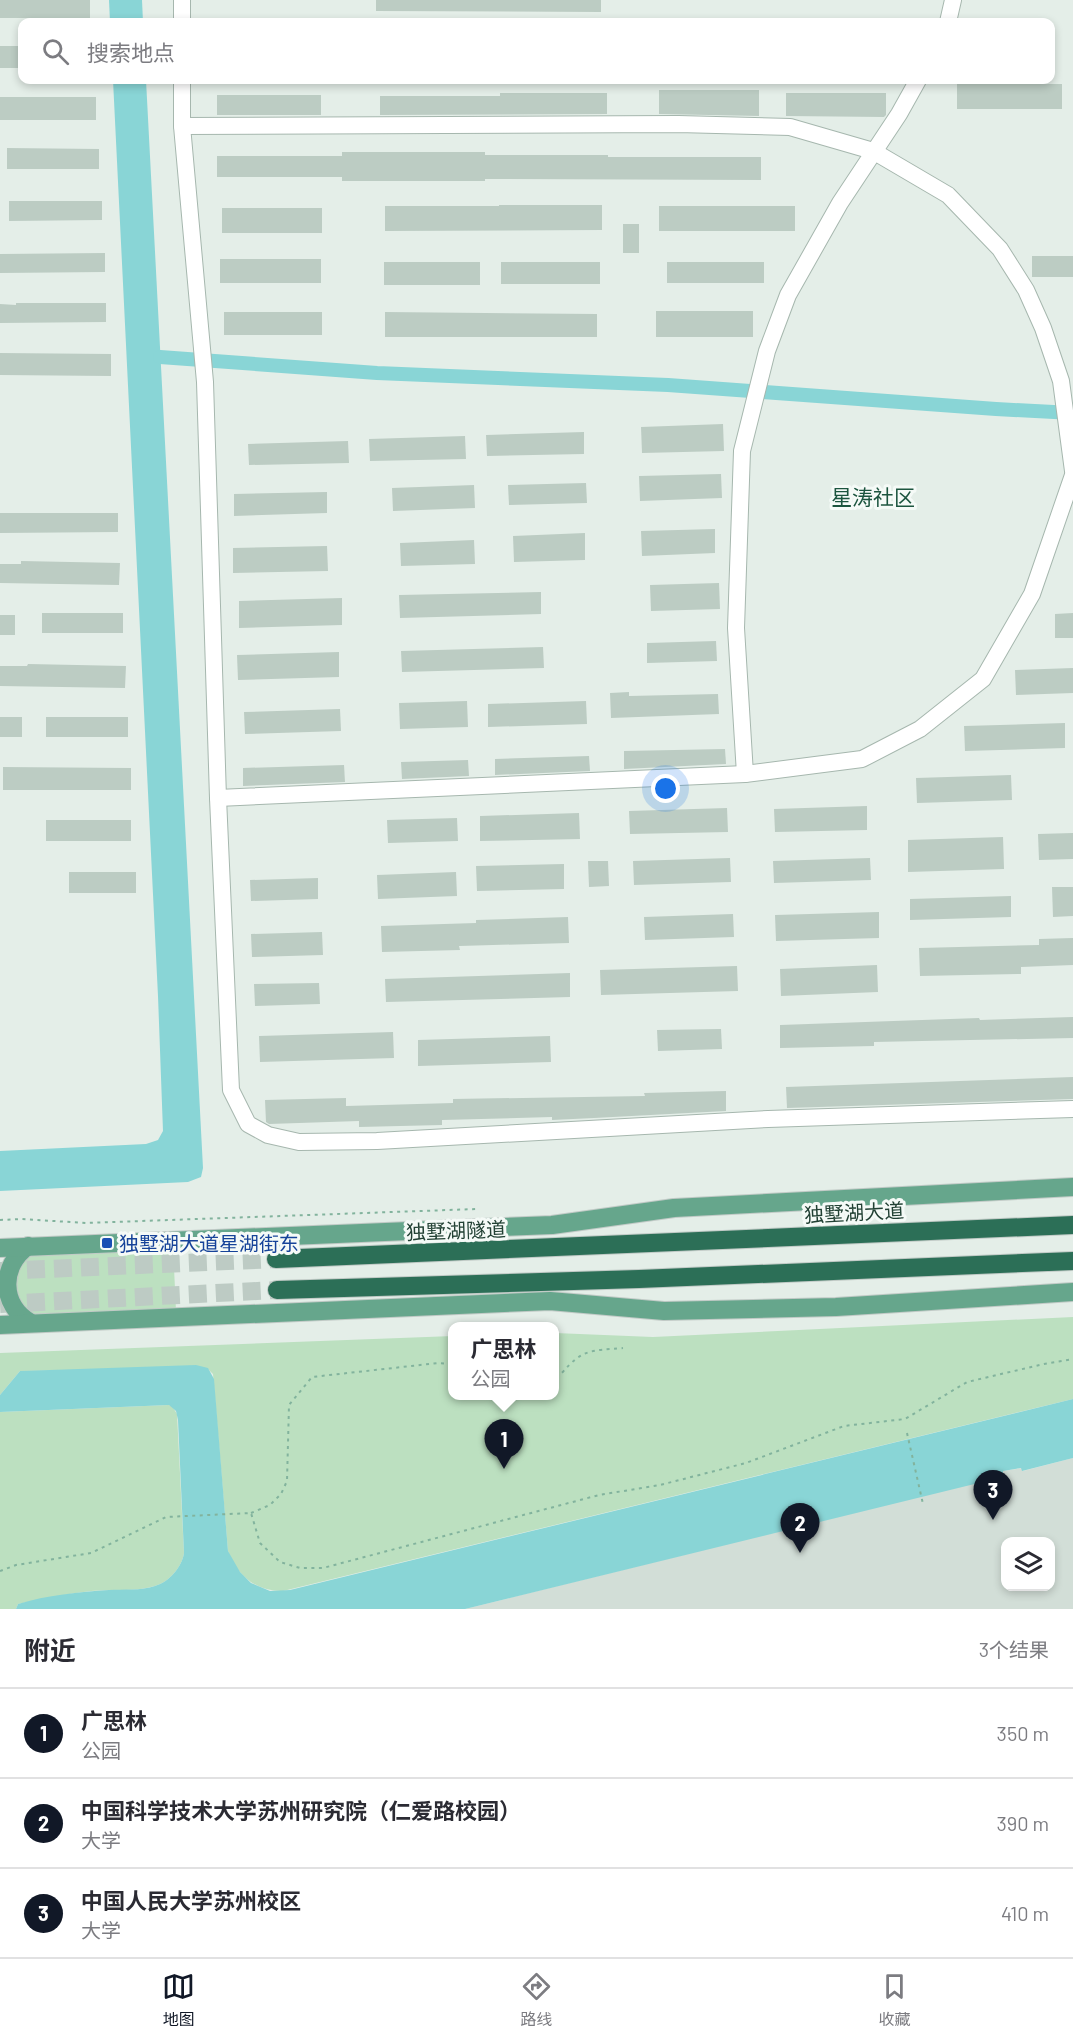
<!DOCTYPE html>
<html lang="zh">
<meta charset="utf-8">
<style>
:root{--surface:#fff;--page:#f2f2f3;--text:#2b2b33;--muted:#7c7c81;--line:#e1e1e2;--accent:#111827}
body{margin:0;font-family:Barlow,"Noto Sans SC",sans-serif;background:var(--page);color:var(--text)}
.controls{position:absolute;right:18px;bottom:18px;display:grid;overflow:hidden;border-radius:12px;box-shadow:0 3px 9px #0003}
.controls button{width:54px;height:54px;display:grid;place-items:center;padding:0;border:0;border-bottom:2px solid var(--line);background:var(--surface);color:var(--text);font:30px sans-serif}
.you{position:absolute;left:666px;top:789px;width:21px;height:21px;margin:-15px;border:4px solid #fff;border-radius:50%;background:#1a73e8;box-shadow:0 0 0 9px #1a73e833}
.badge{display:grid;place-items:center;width:39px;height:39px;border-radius:50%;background:var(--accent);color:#fff;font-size:20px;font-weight:700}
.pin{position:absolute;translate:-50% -50px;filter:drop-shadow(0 2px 3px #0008)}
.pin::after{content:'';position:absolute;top:32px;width:21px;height:18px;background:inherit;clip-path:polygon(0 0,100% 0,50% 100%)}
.popup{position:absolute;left:448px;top:1322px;width:111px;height:78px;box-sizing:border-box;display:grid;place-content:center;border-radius:12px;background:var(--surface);filter:drop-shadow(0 2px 4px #0005);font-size:20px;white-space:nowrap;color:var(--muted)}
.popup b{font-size:22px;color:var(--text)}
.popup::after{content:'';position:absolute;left:50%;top:100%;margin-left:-12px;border:12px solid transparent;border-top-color:var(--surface)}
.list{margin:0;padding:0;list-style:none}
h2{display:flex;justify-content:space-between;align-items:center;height:78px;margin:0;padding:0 24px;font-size:26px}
h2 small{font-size:20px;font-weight:400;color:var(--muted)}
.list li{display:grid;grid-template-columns:39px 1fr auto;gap:18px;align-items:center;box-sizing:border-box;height:90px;padding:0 24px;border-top:2px solid var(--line)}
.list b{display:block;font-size:22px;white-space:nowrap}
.list p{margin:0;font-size:20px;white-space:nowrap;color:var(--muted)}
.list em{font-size:20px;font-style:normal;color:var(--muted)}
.icon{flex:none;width:33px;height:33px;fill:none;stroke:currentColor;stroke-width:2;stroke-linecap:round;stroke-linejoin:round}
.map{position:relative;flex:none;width:1073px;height:1609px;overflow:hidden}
.search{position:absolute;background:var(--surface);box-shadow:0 3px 9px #0003;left:18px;right:18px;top:18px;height:66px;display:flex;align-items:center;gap:15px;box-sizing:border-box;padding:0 21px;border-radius:12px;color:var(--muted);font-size:22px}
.sheet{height:348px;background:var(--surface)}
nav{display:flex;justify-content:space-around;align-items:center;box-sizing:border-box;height:84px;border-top:2px solid var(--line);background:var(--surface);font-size:16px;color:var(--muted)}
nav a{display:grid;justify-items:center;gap:3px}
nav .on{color:var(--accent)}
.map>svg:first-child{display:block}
</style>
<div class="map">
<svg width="1073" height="1609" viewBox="0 0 1073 1609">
<rect width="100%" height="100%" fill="#e4eee8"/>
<!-- built -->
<path fill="#d2ded7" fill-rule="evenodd" d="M1073,1458V1609H465L1003,1476V1471L1022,1468L1023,1471ZM1006,1542H1050V1586H1006Z"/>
<!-- green -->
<g fill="#bce0c0">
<path d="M173,1246L176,1311L29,1315L9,1285L28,1255Z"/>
<path d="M1073,1317V1399L283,1591C257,1592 236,1575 228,1551L213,1374L208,1369L20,1371L0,1395V1353L453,1336V1396H555V1333L653,1337Z"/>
<path d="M169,1405L172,1406L177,1414L184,1553C182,1567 169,1582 155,1586C137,1592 110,1589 91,1591C66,1594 42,1599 18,1604L16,1609H0V1412Z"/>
</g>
<!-- water -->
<g fill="#89d5d6">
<path d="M109,0H142L143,22H110Z"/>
<path d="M113,80H146L203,1168L201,1177L188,1182L0,1191V1151L146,1144L158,1140L163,1131L158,996Z"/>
<path d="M196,1365L208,1368L214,1379L228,1551L240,1572L251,1583L270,1591L290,1590L1073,1399V1458L1022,1471L1021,1468L1003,1471V1477L465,1609H16L18,1604C47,1595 79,1592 109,1590C123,1589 141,1591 155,1586C169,1582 182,1567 184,1553L178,1420L176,1411L169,1405L0,1412V1395L20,1371Z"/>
</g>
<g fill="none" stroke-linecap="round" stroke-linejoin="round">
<!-- canal -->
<path stroke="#89d5d6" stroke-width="14" d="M160,357L377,373L668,385L996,409L1073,413"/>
</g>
<!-- building -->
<g fill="#bcccc3">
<rect x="0" y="0" width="90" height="18"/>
<path d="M376,0H601V12L376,11Z"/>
<rect x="0" y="46" width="22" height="22"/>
<rect x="957" y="84" width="105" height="25"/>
<path d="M659,90H759V116L659,114Z"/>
<path d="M500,93H607V114L380,115V96H500Z"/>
<path d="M786,93H886V115L884,117L786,116Z"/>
<rect x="217" y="95" width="104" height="20"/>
<rect x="0" y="97" width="96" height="23"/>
<path d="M7,148L99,149V169H7Z"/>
<path d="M342,152H485V155H608V157H761V180L485,179V181H342V177H217V156H342Z"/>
<path d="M9,201H102V220L9,221Z"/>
<path d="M499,205H602V230L385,231V206H499Z"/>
<rect x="659" y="206" width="136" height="25"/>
<rect x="222" y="208" width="100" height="25"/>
<rect x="623" y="224" width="16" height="29"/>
<path d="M105,253V272L0,273V254Z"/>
<rect x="1032" y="256" width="41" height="21"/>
<rect x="220" y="259" width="101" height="24"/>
<rect x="384" y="262" width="96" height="23"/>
<rect x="501" y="262" width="99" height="22"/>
<rect x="667" y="262" width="97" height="21"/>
<path d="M16,303H106V322L0,323V304L16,305Z"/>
<rect x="656" y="311" width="97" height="26"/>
<rect x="224" y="312" width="98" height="23"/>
<path d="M385,312L597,314V337H385Z"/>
<path d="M0,353L111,354V376L0,375Z"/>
<path d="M723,424L724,451L642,453L641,427Z"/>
<path d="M584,432V454L487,456L486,435Z"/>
<path d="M465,436L466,459L370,461L369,439Z"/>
<path d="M348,441L349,463L249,465L248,444Z"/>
<path d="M721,474L722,498L640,501L639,476Z"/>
<path d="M586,483L587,503L509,505L508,485Z"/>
<path d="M474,485L475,508L393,511L392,488Z"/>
<path d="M327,492V513L234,516V494Z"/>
<path d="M0,513H118V532L0,533Z"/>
<path d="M715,529V553L642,556L641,531Z"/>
<path d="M585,533V560L514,562L513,536Z"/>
<path d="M474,540L475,564L401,566L400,543Z"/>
<path d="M327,546L328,571L233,573V548Z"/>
<path d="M21,561L120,563L119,585L0,583V564H21Z"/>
<path d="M719,583L720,609L651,611L650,585Z"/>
<path d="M541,592V614L400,618L399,595Z"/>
<path d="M342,598V625L239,628V601Z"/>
<rect x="42" y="613" width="81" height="20"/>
<path d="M1073,613V638H1055V614Z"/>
<rect x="0" y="615" width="15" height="20"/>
<path d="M716,641L717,661L647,663V643Z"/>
<path d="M543,647L544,668L402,672L401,651Z"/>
<path d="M339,652V677L238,680L237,655Z"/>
<path d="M28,664L126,666L125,688L0,686V666H27Z"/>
<path d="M1073,668V693L1016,695L1015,670Z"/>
<path d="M629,692V696L718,694L719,714L611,718L610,693Z"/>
<path d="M467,701L468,727L400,729L399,703Z"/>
<path d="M586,701L587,724L488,727V704Z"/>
<path d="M340,709L341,731L245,734L244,712Z"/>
<rect x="0" y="717" width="22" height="20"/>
<rect x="46" y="717" width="82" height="20"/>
<path d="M1065,723V748L965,751L964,726Z"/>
<path d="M725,749L726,764L624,769V751Z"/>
<path d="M589,756L590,771L495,775V759Z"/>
<path d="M468,760L469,776L402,779L401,762Z"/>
<path d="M344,765L345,782L243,786V768Z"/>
<path d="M3,767L131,768V790H3Z"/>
<path d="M1011,775L1012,800L917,803L916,778Z"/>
<path d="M867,806V830L775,832L774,809Z"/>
<path d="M727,808L728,832L630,834L629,811Z"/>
<path d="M579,813L580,839L480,841V816Z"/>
<path d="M457,818L458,841L388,843L387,820Z"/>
<rect x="46" y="820" width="85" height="21"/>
<path d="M1073,833V859L1039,860L1038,834Z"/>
<path d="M1003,837L1004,869L908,872V840Z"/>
<path d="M730,858L731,882L634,885L633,861Z"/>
<path d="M870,858L871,880L774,883L773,861Z"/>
<path d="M588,861H608L609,886L589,887Z"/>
<path d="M564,864V889L477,891L476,866Z"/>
<rect x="69" y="872" width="67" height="21"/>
<path d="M456,872L457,896L378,899L377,875Z"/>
<path d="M318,878V899L251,901L250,880Z"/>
<path d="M1052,887H1073V916L1053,917Z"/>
<path d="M1011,896V917L910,920V899Z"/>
<path d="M879,912V938L776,941L775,915Z"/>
<path d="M733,914L734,937L645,940L644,917Z"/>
<path d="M568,917L569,943L459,946L460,950L382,952L381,926L476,923V920Z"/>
<path d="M322,932L323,955L252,957L251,934Z"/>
<path d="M1073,938V965L1021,967V974L920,976L919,948L1039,945V939Z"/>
<path d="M877,965L878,992L781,996L780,969Z"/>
<path d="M737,966L738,991L601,995L600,970Z"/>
<path d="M570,973V997L386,1002L385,979Z"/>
<path d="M319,983L320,1004L255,1006L254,984Z"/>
<path d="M1073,1017V1038L874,1042V1046L780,1048V1025L979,1018L980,1020Z"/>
<path d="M721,1029L722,1049L658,1051L657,1030Z"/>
<path d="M393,1032L394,1058L260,1062L259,1036Z"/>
<path d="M550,1036L551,1062L418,1066V1040Z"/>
<path d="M1073,1077V1099L787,1108L786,1087Z"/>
<path d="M726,1091V1111L594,1118L552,1120V1117L442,1120V1125L359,1127V1121L269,1124L266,1122L265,1100L346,1098V1106L453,1103V1099L645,1096L644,1093Z"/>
</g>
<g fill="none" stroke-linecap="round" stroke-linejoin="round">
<!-- highway-tunnel -->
<g stroke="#bdcbc4" stroke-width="18" stroke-dasharray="18 9" stroke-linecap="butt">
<path d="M0,1271L276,1259"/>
<path d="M0,1304L277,1290"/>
</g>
<!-- minor casing -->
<g stroke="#a6b7ae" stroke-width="18">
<g id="minor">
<path d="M182,0V22"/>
<path d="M948,22L953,0"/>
<path d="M182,80V126L205,382L218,798L231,1090L248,1124L268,1135L299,1142L377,1141L768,1119L1073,1109"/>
<path d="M182,126L678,124L790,127L873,151L948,195L1000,249L1026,290L1043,328L1061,381L1073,471"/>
<path d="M745,774L736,628L742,451L767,351L788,295L840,203L899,114L918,80"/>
<path d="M218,798L745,774L862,759L920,729L983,679L1032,594L1073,475"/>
</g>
</g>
<!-- major casing -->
<g stroke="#c1cac6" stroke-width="20">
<g id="major">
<path d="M28,1246C0,1266 0,1305 31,1323"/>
<path d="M0,1248L552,1225L674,1208L1073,1187"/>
<path d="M0,1325L550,1301L664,1311L836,1307L1073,1292"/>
</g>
</g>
<!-- highway casing -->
<g stroke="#c1cac6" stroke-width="20">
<g id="highway">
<path d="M276,1259L1073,1225"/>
<path d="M277,1290L639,1279L1073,1261"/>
</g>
</g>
<!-- path -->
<g stroke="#82b39d" stroke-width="2" stroke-dasharray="3 4.5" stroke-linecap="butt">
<path d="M0,1220L21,1219L86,1223L476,1209"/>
<path d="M555,1374H561C583,1348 591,1351 623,1348"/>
<path d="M907,1433L923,1504"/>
<path d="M251,1513L270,1505L281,1494L287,1481L289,1405L312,1377L438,1363L453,1364"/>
<path d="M0,1571L16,1565L91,1553L166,1517L251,1513L260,1543L280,1562L300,1568H323L599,1495L660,1485L746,1463L844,1426L905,1419L967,1382L1044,1364L1073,1359"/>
</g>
<!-- minor -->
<use href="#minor" stroke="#fff" stroke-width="16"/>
<!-- major -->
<use href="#major" stroke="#66a68c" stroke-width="18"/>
<!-- highway -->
<use href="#highway" stroke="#2c6f57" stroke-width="18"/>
</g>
<!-- markers -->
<rect fill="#1a4fb4" stroke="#f5faf7" stroke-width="2" x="101" y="1237" width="12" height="12" rx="3"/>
<g text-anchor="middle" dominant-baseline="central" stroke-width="6" stroke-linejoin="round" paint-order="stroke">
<!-- street labels -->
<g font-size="20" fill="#224134" stroke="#f5faf7">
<text transform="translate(854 1212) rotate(-3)">独墅湖大道</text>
<text transform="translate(456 1230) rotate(-2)">独墅湖隧道</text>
</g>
<!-- transit labels -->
<g font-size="20" fill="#164399" stroke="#f5faf7" text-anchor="start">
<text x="119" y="1243">独墅湖大道星湖街东</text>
</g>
<!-- neighbourhood labels -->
<g font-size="21" fill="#1c553f" stroke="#f5faf7">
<text x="873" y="496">星涛社区</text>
</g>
</g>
</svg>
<div class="controls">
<button><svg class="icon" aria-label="layers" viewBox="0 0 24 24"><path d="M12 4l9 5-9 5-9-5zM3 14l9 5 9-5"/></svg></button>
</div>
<div class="you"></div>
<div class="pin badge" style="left:504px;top:1469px">1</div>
<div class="popup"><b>广思林</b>公园</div>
<div class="pin badge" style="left:800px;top:1553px">2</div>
<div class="pin badge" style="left:993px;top:1520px">3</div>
<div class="search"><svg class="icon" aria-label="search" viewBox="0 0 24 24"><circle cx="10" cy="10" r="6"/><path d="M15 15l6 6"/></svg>搜索地点</div>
</div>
<section class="sheet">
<h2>附近<small>3个结果</small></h2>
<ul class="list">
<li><span class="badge">1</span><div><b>广思林</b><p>公园</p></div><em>350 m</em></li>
<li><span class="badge">2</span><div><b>中国科学技术大学苏州研究院（仁爱路校园）</b><p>大学</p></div><em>390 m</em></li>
<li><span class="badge">3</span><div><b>中国人民大学苏州校区</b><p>大学</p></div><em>410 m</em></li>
</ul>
</section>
<nav>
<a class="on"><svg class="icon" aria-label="map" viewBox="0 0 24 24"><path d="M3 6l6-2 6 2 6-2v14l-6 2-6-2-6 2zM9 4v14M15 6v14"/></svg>地图</a>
<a><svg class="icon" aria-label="directions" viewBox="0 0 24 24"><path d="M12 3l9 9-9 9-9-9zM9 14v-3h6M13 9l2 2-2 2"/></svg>路线</a>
<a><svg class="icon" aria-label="saved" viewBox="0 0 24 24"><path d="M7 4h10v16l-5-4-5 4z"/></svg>收藏</a>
</nav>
